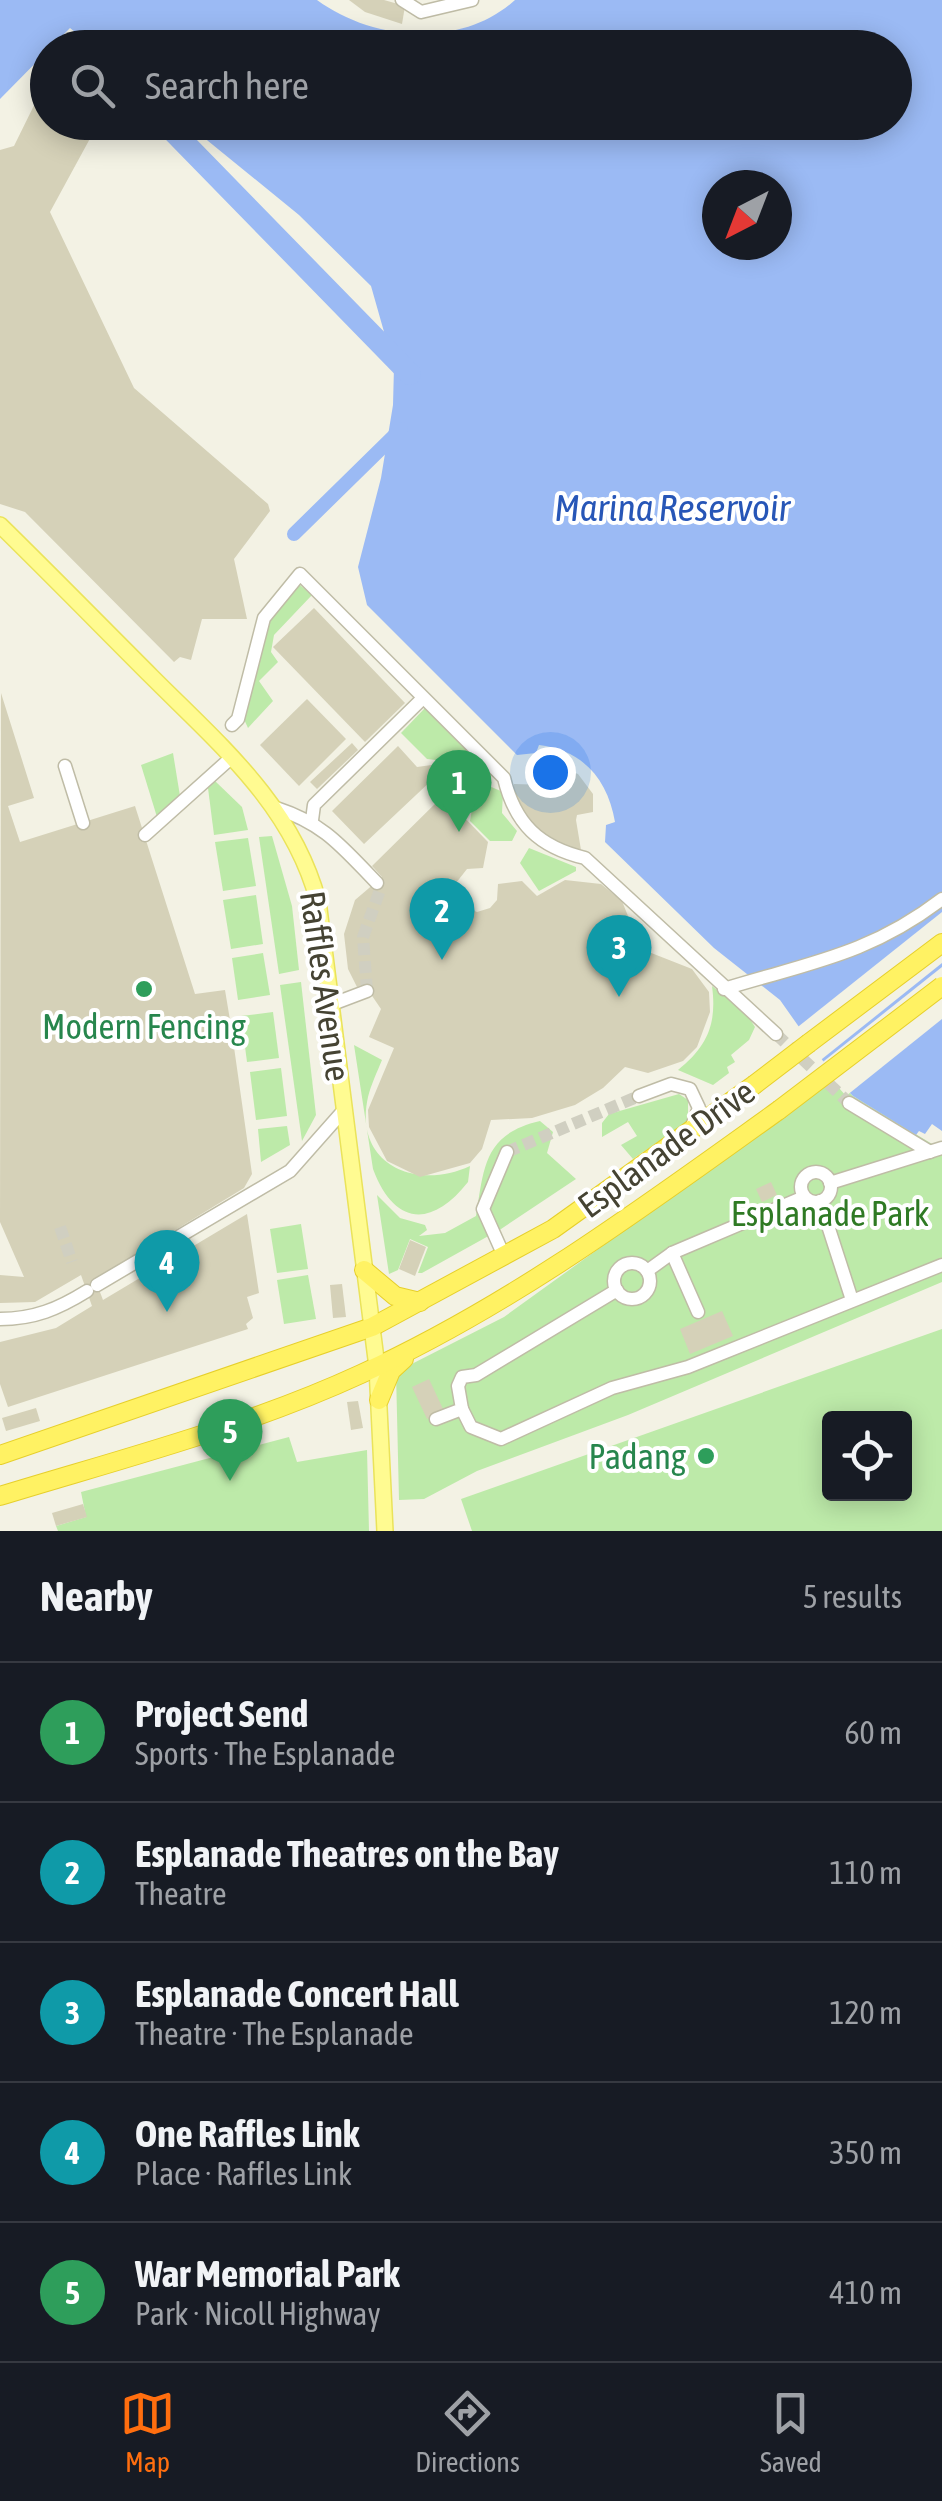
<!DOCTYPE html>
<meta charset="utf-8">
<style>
:root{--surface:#171b24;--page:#242831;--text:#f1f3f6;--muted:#9ea1a6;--line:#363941;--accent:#ff6e0f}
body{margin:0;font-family:"Asap Condensed",sans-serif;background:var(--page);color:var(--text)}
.controls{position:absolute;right:30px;bottom:30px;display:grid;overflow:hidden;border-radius:10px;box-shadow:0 5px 25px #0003}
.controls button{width:90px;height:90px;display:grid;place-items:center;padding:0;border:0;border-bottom:2px solid var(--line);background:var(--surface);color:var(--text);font:50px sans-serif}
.compass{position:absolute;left:702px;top:170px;width:90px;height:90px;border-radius:50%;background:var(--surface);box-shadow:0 5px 25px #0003;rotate:222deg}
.you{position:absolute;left:550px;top:772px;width:35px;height:35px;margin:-25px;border:8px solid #fff;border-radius:50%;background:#1a73e8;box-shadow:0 0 0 15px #1a73e833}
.badge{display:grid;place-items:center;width:65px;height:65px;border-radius:50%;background:var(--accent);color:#fff;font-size:32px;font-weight:700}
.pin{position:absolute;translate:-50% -82px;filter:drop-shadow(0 2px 5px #0008)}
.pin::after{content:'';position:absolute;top:52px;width:35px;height:30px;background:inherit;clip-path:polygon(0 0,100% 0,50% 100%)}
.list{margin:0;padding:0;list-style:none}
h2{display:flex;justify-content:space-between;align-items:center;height:130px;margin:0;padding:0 40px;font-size:42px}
h2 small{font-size:32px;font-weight:400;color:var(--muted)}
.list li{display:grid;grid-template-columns:65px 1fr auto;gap:30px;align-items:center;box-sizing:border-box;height:140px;padding:0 40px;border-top:2px solid var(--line)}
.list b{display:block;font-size:38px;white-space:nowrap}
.list p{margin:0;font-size:32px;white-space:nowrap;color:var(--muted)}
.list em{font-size:32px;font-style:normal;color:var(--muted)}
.icon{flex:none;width:55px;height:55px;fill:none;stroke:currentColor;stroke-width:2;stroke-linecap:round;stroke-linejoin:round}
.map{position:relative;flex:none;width:942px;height:1531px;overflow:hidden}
.search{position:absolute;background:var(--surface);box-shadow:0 5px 25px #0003;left:30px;right:30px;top:30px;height:110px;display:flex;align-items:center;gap:25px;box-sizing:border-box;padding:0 35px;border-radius:55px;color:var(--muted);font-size:38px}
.sheet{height:830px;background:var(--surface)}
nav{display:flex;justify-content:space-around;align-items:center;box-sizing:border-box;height:140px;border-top:2px solid var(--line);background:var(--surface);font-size:28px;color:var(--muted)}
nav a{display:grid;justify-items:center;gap:5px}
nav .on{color:var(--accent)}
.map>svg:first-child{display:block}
</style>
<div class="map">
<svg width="942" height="1531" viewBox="0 0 942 1531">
<rect width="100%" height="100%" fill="#f3f2e4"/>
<!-- green -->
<g fill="#bdeaa9" fill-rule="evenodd">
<path d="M295,581L312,595L274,635L271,652L278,662L259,681L273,701L248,728L243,717L258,639Z"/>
<path d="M425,708L467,750L454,762L427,759L401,733Z"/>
<path d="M173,753L180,796L157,817L141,765Z"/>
<path d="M215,781L242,807L248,830L214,835L208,788Z"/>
<path d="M482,783L503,792L502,813L517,831L512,841H490L470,821L476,786Z"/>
<path d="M272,836L292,906L299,970L279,974L259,837Z"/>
<path d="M248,838L256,886L223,891L215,842Z"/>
<path d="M529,848L576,867V871L539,891L520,863Z"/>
<path d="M256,895L263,944L231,949L223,900Z"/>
<path d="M263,953L270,995L238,1000L232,958Z"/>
<path d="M301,982L316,1115L302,1141L280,985Z"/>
<path d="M712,986L746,1013L755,1027L749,1040L731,1055L735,1062L727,1067L729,1073L713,1085L678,1070C708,1046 717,1023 712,986Z"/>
<path d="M273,1012L279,1058L247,1062L241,1016Z"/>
<path d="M354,1045L382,1060C377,1072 371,1085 368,1097C353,1165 417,1191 470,1166L468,1182C431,1229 394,1225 373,1169Z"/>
<path d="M281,1068L287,1116L256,1120L250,1072Z"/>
<path d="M835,1078L853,1096L942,1150V1282L628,1415L477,1471L424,1499L399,1500L396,1372L504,1317Z"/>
<path d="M679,1094L688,1100V1121L633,1159L621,1145L637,1136L628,1122L602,1137V1123L609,1114Z"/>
<path d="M540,1121L553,1132L547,1153L576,1179L501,1229L422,1273H418L428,1247L410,1239L398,1270L389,1274L377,1195L400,1218L425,1225L427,1230L419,1236L445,1233L476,1216C484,1169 483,1134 540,1121Z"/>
<path d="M287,1126L290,1145L261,1162L258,1129Z"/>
<path d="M301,1224L308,1269L277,1273L270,1229Z"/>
<path d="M308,1275L316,1319L284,1324L277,1280Z"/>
<path d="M942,1329V1531H472L461,1499ZM904,1418V1494H830V1418Z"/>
<path d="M289,1437L297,1462L367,1450L369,1531H58L56,1526L86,1517L81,1492Z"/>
</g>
<!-- water -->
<path fill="#9bbaf4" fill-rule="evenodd" d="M0,0H317C373,41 461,49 515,0H942V1131L932,1124L925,1134L919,1131L916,1135L853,1096L835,1078L780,1000L714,948L605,842L606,825L615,822C608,780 583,750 539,745L536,753L517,755L367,605L358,567L381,478L393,405L394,367L371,286L299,215L186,123L894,122V48H95L70,28L0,99ZM717,185H777V245H717Z"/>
<!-- pier -->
<g fill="#f3f2e4">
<path d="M942,912V963L817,1063L794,1030Z"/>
<path d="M942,967V1019L846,1096L819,1065Z"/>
</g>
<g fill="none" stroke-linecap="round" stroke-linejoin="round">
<!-- canal -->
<path stroke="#9bbaf4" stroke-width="14" d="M294,534L401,429"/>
<!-- river -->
<path stroke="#9bbaf4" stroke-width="22" d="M164,122L410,374"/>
</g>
<!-- building -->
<g fill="#d5d1b8">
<path d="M349,0H384L405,6L402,24L365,12Z"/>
<path d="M48,77V122H99L50,212L134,388L268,504L270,511L234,559L247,619H202L191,660L180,657L174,662L25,512L0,504V150L14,146Z"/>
<path d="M314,608L405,703L365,742L273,647Z"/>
<path d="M1,693L34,798L8,806L20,842L135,806L195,994L225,990L231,1026L252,1174L244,1188L95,1279L103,1300L247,1214L259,1293L247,1297L253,1318L246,1324L248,1329L8,1407L0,1384V1342L56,1328L92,1306L81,1275L35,1302L0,1303V1275L24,1277L0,1222Z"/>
<path d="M307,699L346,739L299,786L260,745Z"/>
<path d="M352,743L358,750L317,789L310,782Z"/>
<path d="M398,746L417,767L446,763L457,770L465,785L456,809L488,842L483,868L467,869L456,883L462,906L477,912L490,908L497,900L498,884L522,881L537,896L565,880L601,884L622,901L632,926H641L642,941L631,940V945L692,969L709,992L710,1012L697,1047L683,1061L648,1073L625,1067L603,1088L575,1105L532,1118L491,1120L482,1149L470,1163L420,1177L387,1161L369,1127L368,1110L394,1048L369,1037L381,1009L364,984L357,987L348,969L344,934L355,900L382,877L372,866L445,794V786L433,779L364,844L332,811Z"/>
<path d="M556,766L578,774L593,794V812L577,815L576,820L581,850L552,842L524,817L514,793V784L548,785L547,769Z"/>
<path d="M771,1182L777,1195L762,1202L756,1189Z"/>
<path d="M410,1240L426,1247L415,1276L399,1269Z"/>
<path d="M342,1284L346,1317L333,1318L330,1285Z"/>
<path d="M722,1311L733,1336L690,1354L680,1329Z"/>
<path d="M429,1379L444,1411L427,1419L412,1387Z"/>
<path d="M358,1401L363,1428L351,1430L347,1402Z"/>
<path d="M36,1408L40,1421L6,1431L2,1418Z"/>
<path d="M83,1504L87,1517L56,1526L52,1513Z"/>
</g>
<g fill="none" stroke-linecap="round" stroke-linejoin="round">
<!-- minor-tunnel -->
<g stroke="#d0cfc1" stroke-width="12" stroke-dasharray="12 6" stroke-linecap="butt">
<path d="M367,991L363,937L381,887L377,883"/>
<path d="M776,1034L849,1103"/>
<path d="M507,1152L639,1096"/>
<path d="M60,1227L72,1262"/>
</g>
<!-- minor casing -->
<g stroke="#bfbca6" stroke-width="15">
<g id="minor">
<path d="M402,0L421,12L472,0"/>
<path d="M232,725L238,719L264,618L300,574L504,778C515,824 539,847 585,858L776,1034"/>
<path d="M65,766L83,823"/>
<path d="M276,808C325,824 342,847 377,883"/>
<path d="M312,820L314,805L423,698"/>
<path d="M145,835L232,757"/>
<path d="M724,989C808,963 869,955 942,899"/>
<path d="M330,1005L367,991"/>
<path d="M639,1096L671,1084L690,1089L699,1108L690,1131"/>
<path d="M849,1103L930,1152"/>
<circle cx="816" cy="1187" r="15"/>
<path d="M830,1183L942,1148"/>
<path d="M820,1201L852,1300"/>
<path d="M672,1253L698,1312"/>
<path d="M504,1256L483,1209L507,1152"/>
<circle cx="632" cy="1281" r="18"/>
<path d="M647,1271L672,1253L804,1197"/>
<path d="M97,1285L290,1171L344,1110"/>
<path d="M0,1319C34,1319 58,1309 87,1291"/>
<path d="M462,1409L471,1427L501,1439L612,1388L688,1367L942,1265"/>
<path d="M436,1419L462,1409L458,1386L462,1377L476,1375L617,1290"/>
</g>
</g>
<!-- major casing -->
<g stroke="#eae35a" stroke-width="18">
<path id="major" d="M0,525C51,575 101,626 152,677C220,745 292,805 318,901L377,1367L385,1531"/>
</g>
<!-- highway casing -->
<g stroke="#e6cf2b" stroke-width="20">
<g id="highway">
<path d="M809,1043L942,943"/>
<path d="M364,1270L395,1296L420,1302"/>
<path d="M379,1400L391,1371L404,1359"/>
<path d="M0,1455L372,1327L553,1229L754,1085"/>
<path d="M0,1496C121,1459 246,1427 361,1374C512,1305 645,1206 779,1110"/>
</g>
</g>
<!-- minor -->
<use href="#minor" stroke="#fff" stroke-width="12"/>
<!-- major -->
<use href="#major" stroke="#fffb91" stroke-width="15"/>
<!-- highway -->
<use href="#highway" stroke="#fff263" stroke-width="18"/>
<!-- highway-bridge casing -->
<g stroke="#e6cf2b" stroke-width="20" stroke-linecap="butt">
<g id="highway-bridge">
<path d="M754,1085L809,1043"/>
<path d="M779,1110L942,986"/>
</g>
</g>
<!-- highway-bridge -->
<use href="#highway-bridge" stroke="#fff263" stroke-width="18"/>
</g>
<!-- markers -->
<g fill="#2e9e5b" stroke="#fff" stroke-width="4">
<circle cx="144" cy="989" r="10"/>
<circle cx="706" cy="1456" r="10"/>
</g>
<g text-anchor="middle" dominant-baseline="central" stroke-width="8" stroke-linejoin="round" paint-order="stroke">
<!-- street labels -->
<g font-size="35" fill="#454333" stroke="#fff">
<text transform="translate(326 986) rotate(82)">Raffles Avenue</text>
<text transform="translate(666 1148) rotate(-36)">Esplanade Drive</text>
</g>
<!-- leisure labels -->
<g font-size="35" fill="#27864d" stroke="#fff">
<text x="144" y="1026">Modern Fencing</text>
<text x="686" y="1456" text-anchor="end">Padang</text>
</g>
<!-- park labels -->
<g font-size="35" fill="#2f7a24" stroke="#fff">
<text x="830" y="1213">Esplanade Park</text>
</g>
<!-- water labels -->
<g font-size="38" font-style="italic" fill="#2756b7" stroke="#fff">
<text x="672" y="507">Marina Reservoir</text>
</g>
</g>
</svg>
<div class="controls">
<button><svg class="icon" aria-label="locate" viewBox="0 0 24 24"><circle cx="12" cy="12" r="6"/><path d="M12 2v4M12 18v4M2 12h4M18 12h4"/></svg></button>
</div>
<svg class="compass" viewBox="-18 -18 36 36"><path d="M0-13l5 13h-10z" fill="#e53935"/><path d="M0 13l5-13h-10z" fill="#9ea1a6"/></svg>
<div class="you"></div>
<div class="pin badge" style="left:459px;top:832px;background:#2e9e5b">1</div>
<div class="pin badge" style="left:442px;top:960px;background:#0f9aa8">2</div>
<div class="pin badge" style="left:619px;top:997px;background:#0f9aa8">3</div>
<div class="pin badge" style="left:167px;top:1312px;background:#0f9aa8">4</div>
<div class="pin badge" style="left:230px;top:1481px;background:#2e9e5b">5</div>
<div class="search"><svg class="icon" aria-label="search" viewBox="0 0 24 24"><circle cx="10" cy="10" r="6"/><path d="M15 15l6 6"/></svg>Search here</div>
</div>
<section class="sheet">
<h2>Nearby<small>5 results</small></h2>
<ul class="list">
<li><span class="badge" style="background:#2e9e5b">1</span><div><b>Project Send</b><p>Sports · The Esplanade</p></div><em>60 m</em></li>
<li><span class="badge" style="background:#0f9aa8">2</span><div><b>Esplanade Theatres on the Bay</b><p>Theatre</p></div><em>110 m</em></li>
<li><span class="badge" style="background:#0f9aa8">3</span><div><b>Esplanade Concert Hall</b><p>Theatre · The Esplanade</p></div><em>120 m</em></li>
<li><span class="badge" style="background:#0f9aa8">4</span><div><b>One Raffles Link</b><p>Place · Raffles Link</p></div><em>350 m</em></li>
<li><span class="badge" style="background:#2e9e5b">5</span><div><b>War Memorial Park</b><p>Park · Nicoll Highway</p></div><em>410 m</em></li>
</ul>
</section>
<nav>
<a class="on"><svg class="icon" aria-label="map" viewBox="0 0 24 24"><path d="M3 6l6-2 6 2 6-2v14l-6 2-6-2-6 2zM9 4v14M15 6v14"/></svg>Map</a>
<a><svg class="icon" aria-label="directions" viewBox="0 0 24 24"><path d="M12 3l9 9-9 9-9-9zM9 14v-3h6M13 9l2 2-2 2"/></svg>Directions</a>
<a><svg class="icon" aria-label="saved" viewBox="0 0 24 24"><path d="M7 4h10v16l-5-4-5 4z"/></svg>Saved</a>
</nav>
